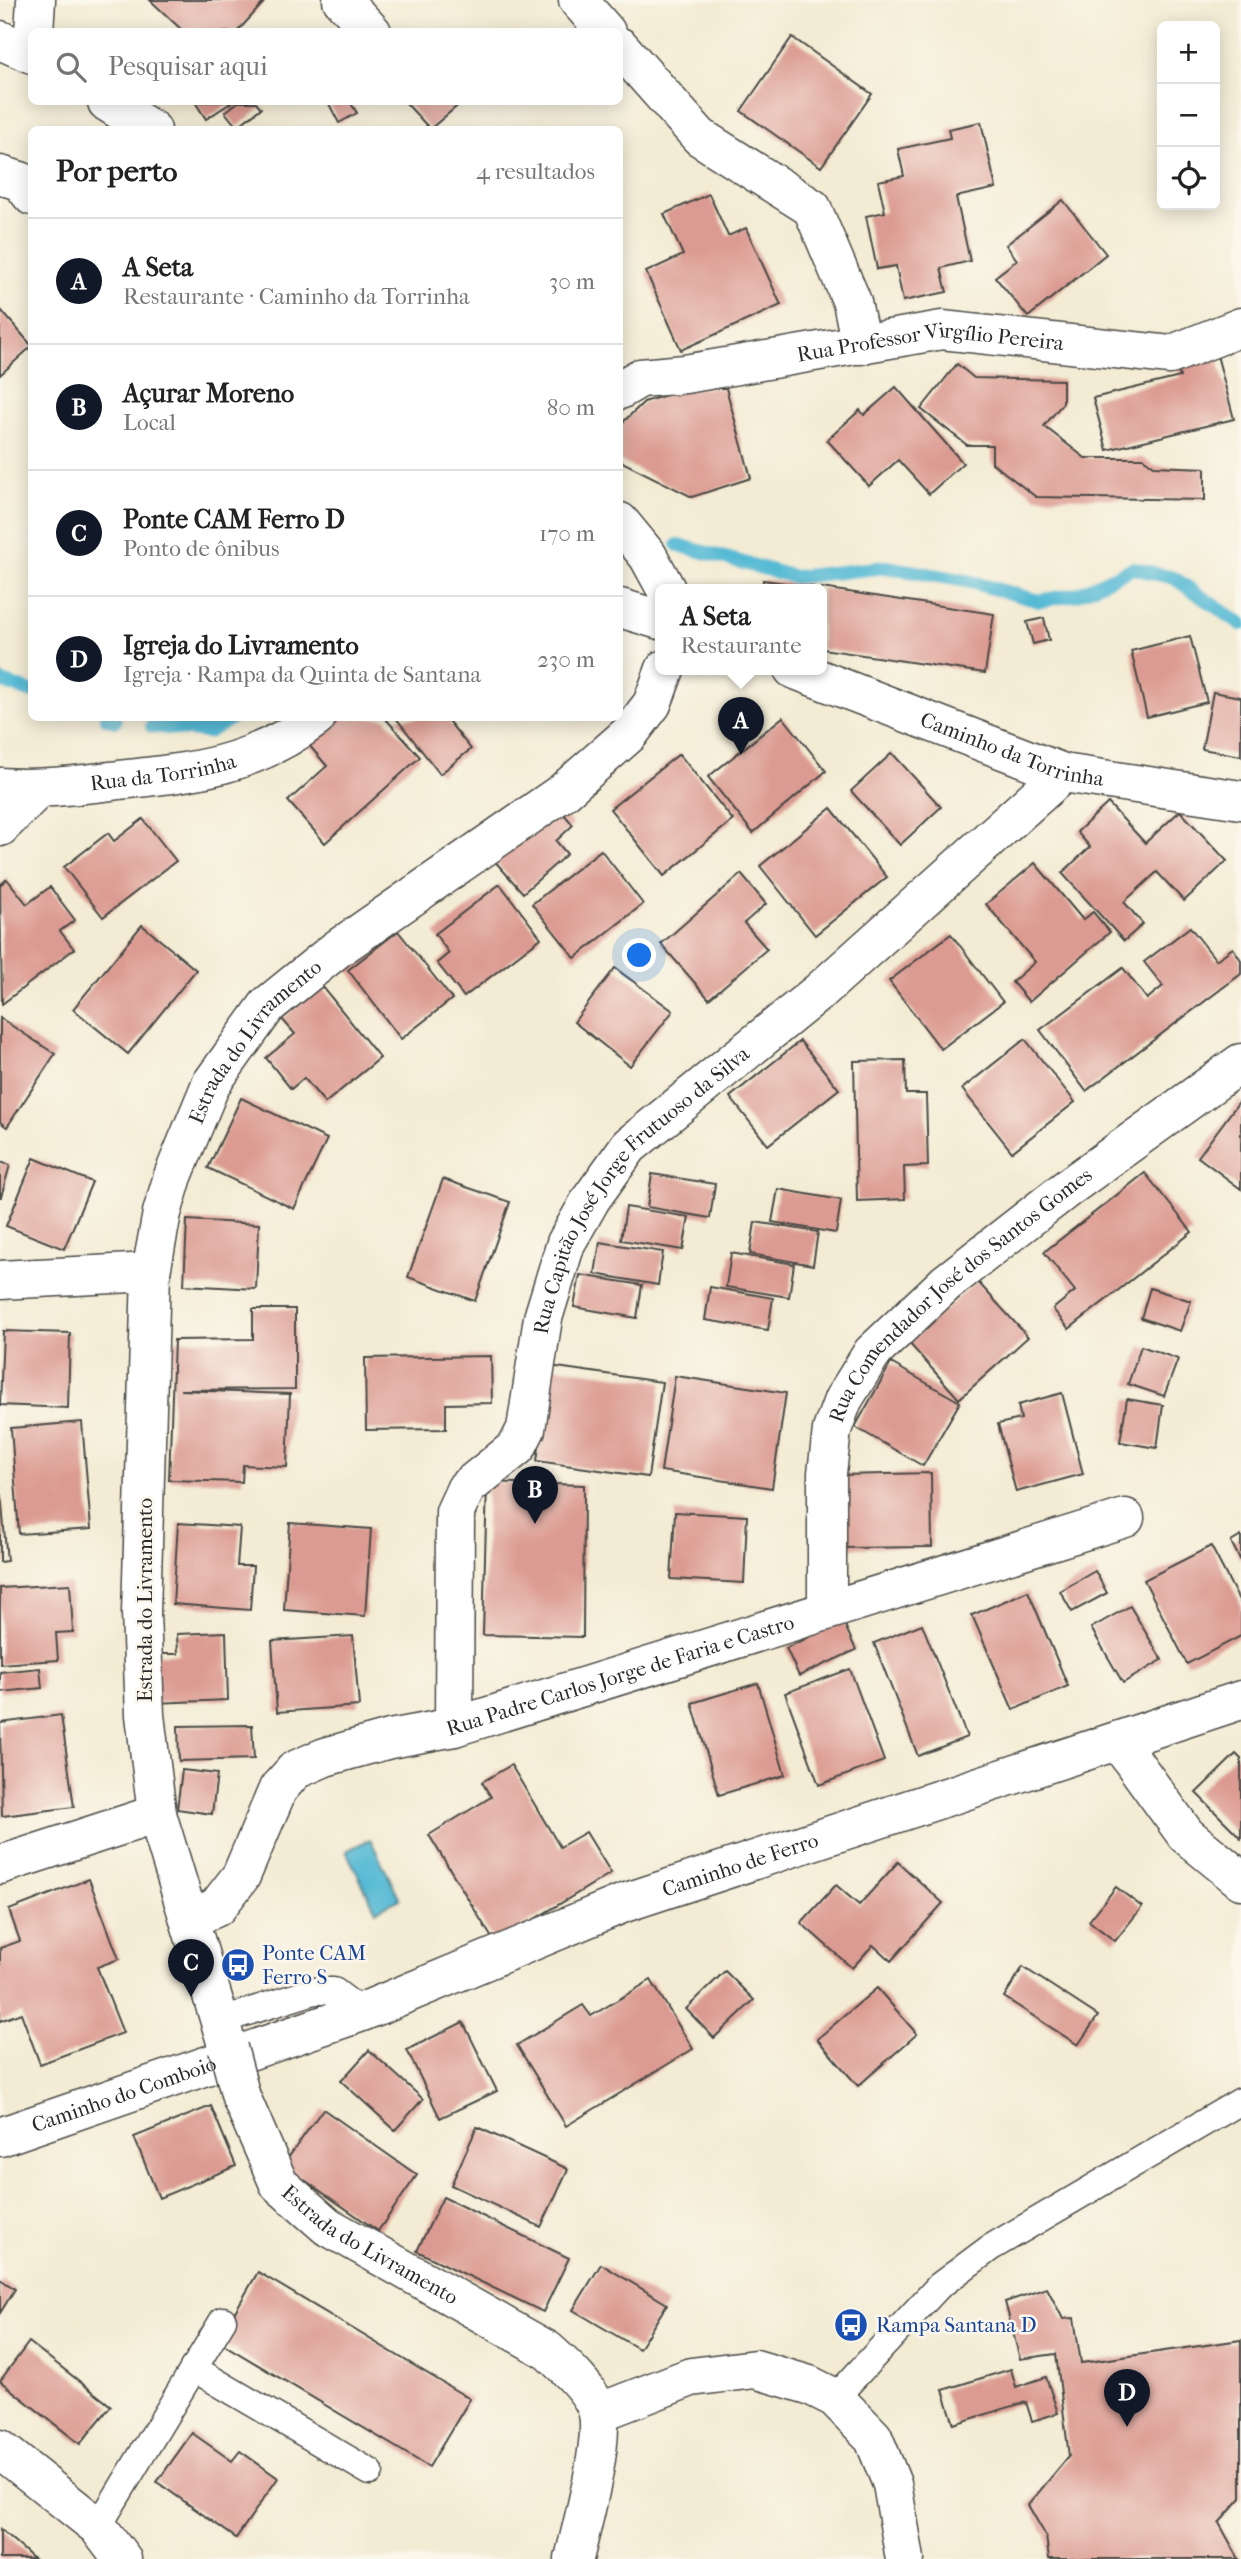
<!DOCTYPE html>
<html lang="pt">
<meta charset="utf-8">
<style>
:root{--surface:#fff;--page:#f6f6f6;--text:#222;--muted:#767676;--line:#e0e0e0;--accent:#111827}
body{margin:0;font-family:"IM FELL French Canon",serif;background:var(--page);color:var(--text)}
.controls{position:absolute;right:21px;top:21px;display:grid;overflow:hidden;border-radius:10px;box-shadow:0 4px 18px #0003}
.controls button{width:63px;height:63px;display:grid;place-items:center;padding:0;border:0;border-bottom:2px solid var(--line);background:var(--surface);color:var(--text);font:35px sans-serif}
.you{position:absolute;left:640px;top:956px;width:24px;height:24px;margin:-18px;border:5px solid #fff;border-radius:50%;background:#1a73e8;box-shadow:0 0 0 10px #1a73e833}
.badge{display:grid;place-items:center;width:46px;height:46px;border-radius:50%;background:var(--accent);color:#fff;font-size:23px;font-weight:700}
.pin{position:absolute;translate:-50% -58px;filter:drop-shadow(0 2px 4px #0008)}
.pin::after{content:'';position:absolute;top:37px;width:24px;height:21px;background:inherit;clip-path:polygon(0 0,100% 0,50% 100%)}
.popup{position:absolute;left:655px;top:584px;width:172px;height:91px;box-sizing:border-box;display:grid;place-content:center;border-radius:10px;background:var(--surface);filter:drop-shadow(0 2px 5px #0005);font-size:23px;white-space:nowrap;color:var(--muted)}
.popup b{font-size:26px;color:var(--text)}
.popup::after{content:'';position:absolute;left:50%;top:100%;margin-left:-14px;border:14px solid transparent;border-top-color:var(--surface)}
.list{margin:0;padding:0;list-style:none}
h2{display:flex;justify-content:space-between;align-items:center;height:91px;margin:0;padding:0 28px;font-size:30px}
h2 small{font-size:23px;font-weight:400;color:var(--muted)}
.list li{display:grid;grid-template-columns:46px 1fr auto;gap:21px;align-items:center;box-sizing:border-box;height:126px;padding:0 28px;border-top:2px solid var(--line)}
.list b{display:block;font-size:26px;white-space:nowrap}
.list p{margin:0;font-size:23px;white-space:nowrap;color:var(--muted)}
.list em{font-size:23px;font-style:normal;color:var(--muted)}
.icon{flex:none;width:38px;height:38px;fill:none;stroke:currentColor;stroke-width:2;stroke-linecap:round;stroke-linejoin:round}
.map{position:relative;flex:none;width:1241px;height:2559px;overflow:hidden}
.search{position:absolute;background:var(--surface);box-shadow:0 4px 18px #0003;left:28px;top:28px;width:595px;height:77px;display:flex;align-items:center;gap:18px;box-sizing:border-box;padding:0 24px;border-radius:10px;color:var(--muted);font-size:26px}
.panel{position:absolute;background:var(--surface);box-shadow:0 4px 18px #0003;left:28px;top:126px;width:595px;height:595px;border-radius:10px}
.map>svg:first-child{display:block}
</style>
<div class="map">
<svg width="1241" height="2559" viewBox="0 0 1241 2559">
<rect width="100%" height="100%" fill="#fbf7ec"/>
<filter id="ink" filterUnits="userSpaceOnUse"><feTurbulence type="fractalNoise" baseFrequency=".0143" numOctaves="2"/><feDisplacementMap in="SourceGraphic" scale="14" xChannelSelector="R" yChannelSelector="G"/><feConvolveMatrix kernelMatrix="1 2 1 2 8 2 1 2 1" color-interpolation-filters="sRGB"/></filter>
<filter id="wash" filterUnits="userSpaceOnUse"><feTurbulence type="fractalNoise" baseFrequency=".00686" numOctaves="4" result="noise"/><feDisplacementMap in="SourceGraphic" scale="28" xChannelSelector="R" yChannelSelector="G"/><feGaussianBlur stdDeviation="1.57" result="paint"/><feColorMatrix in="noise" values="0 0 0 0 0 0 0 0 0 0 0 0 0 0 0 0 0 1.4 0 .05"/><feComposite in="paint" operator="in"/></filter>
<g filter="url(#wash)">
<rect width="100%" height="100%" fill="#f3ebd3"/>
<!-- water -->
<path fill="#56bad4" stroke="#407280" stroke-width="2" d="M370,1839L400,1899L376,1911L346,1851Z"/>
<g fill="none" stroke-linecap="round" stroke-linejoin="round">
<!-- stream -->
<g stroke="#56bad4" stroke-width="14">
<path d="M678,545L795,577L886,567L967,581L1039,601L1077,594L1133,568L1174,578L1241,624"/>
<path d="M0,681L32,692"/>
<path d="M106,718L115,721"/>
<path d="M152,726L208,732L232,718"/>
</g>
</g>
<g id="blocks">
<!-- building -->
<g fill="#dc9b92">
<path d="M150,0H266L237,32H184Z"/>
<path d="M792,37L872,94L821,167L741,111Z"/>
<path d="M195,102H232L206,119Z"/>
<path d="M238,102H256L261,108L237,127L225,112Z"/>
<path d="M328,102H350L357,113L339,123Z"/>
<path d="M405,102H462L430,129Z"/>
<path d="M981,122L996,188L956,197L970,261L941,268L947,292L903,301L896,266L877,269L866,216L885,212L878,181L904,176L898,149L950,138L948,129Z"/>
<path d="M709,194L728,236L746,228L781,305L681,350L646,272L683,255L664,214Z"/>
<path d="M1063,200L1106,254L1028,317L995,277L1017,260L1006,245Z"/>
<path d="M0,309L32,346L0,375Z"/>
<path d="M1217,355L1234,419L1107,450L1093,398L1180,377L1177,364Z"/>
<path d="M957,364L974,378L1063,380V403L1044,426L1085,458H1143L1154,466L1205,468V500L1036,497L992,463V445H967L921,409Z"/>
<path d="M896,387L963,463L929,494L898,460L869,486L827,440L860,410L864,415Z"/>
<path d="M689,388H726L751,478L692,497L620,461V425L644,402Z"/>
<path d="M763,580L814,587V589H762Z"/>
<path d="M822,588L994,614L985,673L822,649Z"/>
<path d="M1044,618L1049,640L1033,644L1027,622Z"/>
<path d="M1190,636L1207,702L1147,717L1131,651Z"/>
<path d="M1213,692L1241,697V756L1202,749Z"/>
<path d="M783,717L826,771L753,833L708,777Z"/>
<path d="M324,718H385L420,757L325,843L288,801L327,766L302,737Z"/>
<path d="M396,718H446L471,749L440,774Z"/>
<path d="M892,753L941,807L900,845L851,791Z"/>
<path d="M679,754L733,820L664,876L610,809Z"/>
<path d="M555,803L573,825L556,841L567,854L523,893L492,858Z"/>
<path d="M1108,803L1145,843L1180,811L1227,861L1184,901L1157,872L1124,902L1143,924L1124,941L1062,873L1090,847L1077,832Z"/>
<path d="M831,808L887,877L815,935L760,866Z"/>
<path d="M143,819L176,861L103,917L64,867L108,833L114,841Z"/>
<path d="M601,850L643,904L575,958L532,904Z"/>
<path d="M1035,863L1083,920L1093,912L1110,932L1029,1002L1012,982L1035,962L986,904Z"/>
<path d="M741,874L766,904L744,923L767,949L709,999L661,944Z"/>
<path d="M7,879L27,904L50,887L75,920L60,931L74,949L2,1004L0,885Z"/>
<path d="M500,884L541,938L464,997L437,963L449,953L435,934Z"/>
<path d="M142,925L196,970L128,1054L73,1009Z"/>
<path d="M1190,927L1216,960L1233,948L1241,960V974L1086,1091L1040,1030L1123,968L1147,999L1163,986L1144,962Z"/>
<path d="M398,931L452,999L401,1039L348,970Z"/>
<path d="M951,934L1003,1002L941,1049L889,981Z"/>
<path d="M615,968L673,1011L630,1066L574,1022Z"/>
<path d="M322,986L380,1058L325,1103L304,1078L291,1089L266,1058L295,1034L282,1019Z"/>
<path d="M0,1018L55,1054L7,1127L0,1122Z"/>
<path d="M1025,1039L1075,1102L1012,1152L962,1089Z"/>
<path d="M800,1041L839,1089L768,1145L730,1097Z"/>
<path d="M905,1060L906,1094H926L928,1166L904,1167L905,1199L857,1201L854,1061Z"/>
<path d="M241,1098L327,1139L294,1209L208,1168Z"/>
<path d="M1241,1099V1189L1198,1157Z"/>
<path d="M34,1158L92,1182L64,1249L6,1226Z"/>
<path d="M0,1162L10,1165L1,1197H0Z"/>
<path d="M1145,1173L1192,1232L1069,1329L1053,1309L1075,1291L1044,1252Z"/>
<path d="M652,1174L715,1184L710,1218L647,1207Z"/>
<path d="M443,1179L510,1202L475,1301L408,1277Z"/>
<path d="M778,1189L841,1200L836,1233L772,1222Z"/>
<path d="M626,1207L689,1217L683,1250L621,1240Z"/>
<path d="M187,1220L259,1224L256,1289L184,1285Z"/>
<path d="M755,1222L818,1232L813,1265L750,1254Z"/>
<path d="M600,1242L663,1252L658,1285L595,1274Z"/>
<path d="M731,1253L794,1264L789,1297L726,1287Z"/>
<path d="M580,1275L642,1285L637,1318L574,1307Z"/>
<path d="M977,1281L1028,1337L959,1399L909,1343Z"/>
<path d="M710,1287L773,1298L768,1330L705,1320Z"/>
<path d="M1150,1288L1191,1301L1180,1331L1141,1318Z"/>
<path d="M253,1309H295V1389L180,1390L290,1394L287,1467L243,1465L242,1482L169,1480L174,1340L253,1339Z"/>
<path d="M3,1331L70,1333L68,1408L0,1405Z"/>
<path d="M1141,1346L1178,1359L1164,1396L1128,1384Z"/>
<path d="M491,1356L492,1403L446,1404V1429L366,1430L365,1358Z"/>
<path d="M891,1363L960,1402L923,1466L855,1427Z"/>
<path d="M550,1366L662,1382L648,1477L537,1461Z"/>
<path d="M675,1376L786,1393L772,1488L661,1471Z"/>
<path d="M1062,1393L1083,1474L1016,1492L998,1424L1021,1419L1018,1405Z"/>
<path d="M1127,1399L1163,1405L1157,1448L1120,1442Z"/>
<path d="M82,1422L91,1529L19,1534L11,1428Z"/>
<path d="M931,1473L932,1547L842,1548L840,1475Z"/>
<path d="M487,1482L584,1485L583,1637L483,1635Z"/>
<path d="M0,1483L7,1561L0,1562Z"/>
<path d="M675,1512L747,1516L744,1583L671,1579Z"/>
<path d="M178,1523L240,1527L237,1566H253L250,1610L173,1604Z"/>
<path d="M290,1523L371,1529L365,1616L284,1610Z"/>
<path d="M1241,1536V1561L1231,1542Z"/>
<path d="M1211,1546L1241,1604V1636L1187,1664L1144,1580Z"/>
<path d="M1095,1571L1107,1593L1072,1612L1060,1591Z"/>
<path d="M70,1584L73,1632L56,1633L58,1660L0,1664V1588Z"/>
<path d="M1028,1591L1068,1686L1013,1710L972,1615Z"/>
<path d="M1130,1606L1162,1660L1123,1683L1091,1628Z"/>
<path d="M843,1621L856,1650L799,1676L786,1648Z"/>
<path d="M922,1624L967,1737L918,1756L874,1643Z"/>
<path d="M226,1632L228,1700L154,1703L152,1654H178L177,1634Z"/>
<path d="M353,1636L359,1706L277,1712L272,1641Z"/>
<path d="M40,1668L42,1688L0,1692V1672Z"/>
<path d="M850,1669L884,1761L819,1785L785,1693Z"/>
<path d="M758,1683L785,1775L719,1795L692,1703Z"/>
<path d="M61,1715L74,1807L2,1816L0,1723Z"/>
<path d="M252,1725L254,1759L179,1761L178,1726Z"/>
<path d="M1236,1754L1241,1759V1838L1196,1793Z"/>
<path d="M511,1765L560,1847L586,1832L611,1873L495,1943L429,1835L491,1797L482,1782Z"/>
<path d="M182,1770L217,1774L212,1814L177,1809Z"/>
<path d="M898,1862L943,1903L891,1961L873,1945L852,1968L801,1923L836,1885L859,1905Z"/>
<path d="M89,1879L119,1959L97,1967L123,2033L40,2064L21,2013L0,2021V1948L20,1941L9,1910Z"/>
<path d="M1116,1887L1142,1907L1115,1941L1089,1921Z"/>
<path d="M1023,1967L1098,2016L1078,2045L1004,1997Z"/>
<path d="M725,1971L754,2000L714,2038L686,2009Z"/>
<path d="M651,1980L693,2049L566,2126L517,2045L583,2005L591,2016Z"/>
<path d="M877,1988L917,2034L858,2086L817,2039Z"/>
<path d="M463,2022L497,2091L440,2118L407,2050Z"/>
<path d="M369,2050L423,2099L395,2130L341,2081Z"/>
<path d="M211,2106L236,2166L159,2198L134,2137Z"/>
<path d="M323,2109L417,2175L378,2231L283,2165Z"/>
<path d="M477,2127L568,2169L541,2227L451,2185Z"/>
<path d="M443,2197L569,2258L543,2312L417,2251Z"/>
<path d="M601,2264L667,2304L639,2349L573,2310Z"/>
<path d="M258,2272L470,2399L429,2467L218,2341Z"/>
<path d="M0,2279L15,2289L0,2313Z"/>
<path d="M1047,2288L1063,2319L1074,2318L1081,2363L1241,2340V2498L1219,2523L1239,2559H1049L1046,2536L1028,2505L1069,2456L1056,2354L1020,2359L1005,2302Z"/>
<path d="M29,2342L111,2406L80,2444L0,2381Z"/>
<path d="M1011,2369L1016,2387L1046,2377L1058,2413L1032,2421L1026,2402L954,2424L943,2390Z"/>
<path d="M192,2433L232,2461L240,2451L278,2478L236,2538L157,2482Z"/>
<path d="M0,2529L34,2559H0Z"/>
</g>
</g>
</g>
<g filter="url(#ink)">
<use href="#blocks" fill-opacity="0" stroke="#494844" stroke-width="2"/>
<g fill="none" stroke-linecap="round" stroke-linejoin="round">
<!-- lane casing -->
<g stroke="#494844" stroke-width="29">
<g id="lane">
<path d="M222,2020L314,1991H334L362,2012"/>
<path d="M193,2368L370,2472"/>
<path d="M835,2398L939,2286L990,2248L1241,2101"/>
<path d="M98,2527L223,2320"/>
</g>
</g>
<!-- street casing -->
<g stroke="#494844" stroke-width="41">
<g id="street">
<path d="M342,0L372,32"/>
<path d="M578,0L606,32"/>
<path d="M34,32L36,0"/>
<path d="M620,47L700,137L812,208L852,302L861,345"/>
<path d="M0,175L20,181L32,196"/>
<path id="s1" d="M620,390L640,378L685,374L942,330L1170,355L1241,327"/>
<path d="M620,608L660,620"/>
<path id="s2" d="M793,669L1063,773L1241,800"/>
<path id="s3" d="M0,787C40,790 78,785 119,780C195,772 253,766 316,718"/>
<path d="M0,827L37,790"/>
<path d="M0,1280L151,1272"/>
<path id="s4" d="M827,1608V1473L832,1430L843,1400L872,1353L946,1283L1069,1187L1241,1063"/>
<path id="s5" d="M454,1727L455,1512L466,1488L517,1447L526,1429L543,1318L566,1243L591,1199L629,1146L820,991L1063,773"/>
<path d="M1118,1741L1186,1835L1241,1880"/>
<path d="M0,1865L157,1814"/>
<path id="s6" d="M190,1919L217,1907L241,1876L278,1789L295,1770L325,1757L390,1739L454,1727L1125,1518"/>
<path id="s7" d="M0,2137L362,2012L624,1903L1241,1700"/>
<path d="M598,2413L691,2377L755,2369L809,2385L835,2398L873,2437L892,2484L905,2559"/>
<path d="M0,2449L98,2527L122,2559"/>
</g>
</g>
<!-- secondary casing -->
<g stroke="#494844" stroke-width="41">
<g id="secondary">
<path d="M0,40L32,54"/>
<path d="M107,102L152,130"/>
<path d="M620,522L648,556L666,589"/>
<path id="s8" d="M228,2048L157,1814L145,1715L141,1613L151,1272L162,1213L173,1176L211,1084L268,1005L337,949L563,792L629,734L652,704L665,669"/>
<path id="s9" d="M241,2097L279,2184L327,2226L547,2350C564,2365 593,2391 598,2413C604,2445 582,2525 574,2559"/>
</g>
</g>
<!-- lane -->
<use href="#lane" stroke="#fff" stroke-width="26"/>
<!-- street -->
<use href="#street" stroke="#fff" stroke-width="38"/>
<!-- secondary -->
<use href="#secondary" stroke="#fff" stroke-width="38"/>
<!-- secondary-bridge casing -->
<g stroke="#494844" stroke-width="41" stroke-linecap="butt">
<path id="secondary-bridge" d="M228,2048L241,2097"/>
</g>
<!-- secondary-bridge -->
<use href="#secondary-bridge" stroke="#fff" stroke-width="38"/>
</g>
</g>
<!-- icons -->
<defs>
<g id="bus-disc" transform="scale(1.75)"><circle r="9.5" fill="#1a4fb4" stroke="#fbf7ec"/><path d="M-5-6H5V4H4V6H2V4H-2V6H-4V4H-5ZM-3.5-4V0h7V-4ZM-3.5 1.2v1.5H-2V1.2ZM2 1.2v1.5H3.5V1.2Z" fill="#fff"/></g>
</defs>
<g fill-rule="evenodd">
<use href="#bus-disc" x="238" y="1965"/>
<use href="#bus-disc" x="851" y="2325"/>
</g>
<g text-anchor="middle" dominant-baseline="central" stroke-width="5" stroke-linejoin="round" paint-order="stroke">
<!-- street labels -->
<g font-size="21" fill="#2b2b2b" stroke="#fbf7ec">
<text stroke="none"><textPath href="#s1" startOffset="317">Rua Professor Virgílio Pereira</textPath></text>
<text stroke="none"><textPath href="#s2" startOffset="234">Caminho da Torrinha</textPath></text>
<text stroke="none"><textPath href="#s3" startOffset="164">Rua da Torrinha</textPath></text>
<text stroke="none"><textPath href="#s8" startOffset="1046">Estrada do Livramento</textPath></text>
<text stroke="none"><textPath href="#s5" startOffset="604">Rua Capitão José Jorge Frutuoso da Silva</textPath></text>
<text stroke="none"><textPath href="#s4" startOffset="368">Rua Comendador José dos Santos Gomes</textPath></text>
<text transform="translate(145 1600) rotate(-90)">Estrada do Livramento</text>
<text stroke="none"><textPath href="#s6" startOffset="528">Rua Padre Carlos Jorge de Faria e Castro</textPath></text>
<text stroke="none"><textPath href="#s7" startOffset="789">Caminho de Ferro</textPath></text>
<text stroke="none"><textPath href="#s7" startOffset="131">Caminho do Comboio</textPath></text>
<text stroke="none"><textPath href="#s9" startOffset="205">Estrada do Livramento</textPath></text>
</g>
<!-- transit labels -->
<g font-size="21" fill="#164399" stroke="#fbf7ec" text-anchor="start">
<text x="262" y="1953">Ponte CAM<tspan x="262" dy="24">Ferro S</tspan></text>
<text x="876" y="2325">Rampa Santana D</text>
</g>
</g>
</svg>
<div class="controls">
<button>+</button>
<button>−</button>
<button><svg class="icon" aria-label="locate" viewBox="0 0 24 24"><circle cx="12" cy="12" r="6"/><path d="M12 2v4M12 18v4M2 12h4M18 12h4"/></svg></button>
</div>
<div class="you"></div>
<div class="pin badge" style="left:741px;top:755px">A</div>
<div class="popup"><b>A Seta</b>Restaurante</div>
<div class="pin badge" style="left:535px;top:1524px">B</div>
<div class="pin badge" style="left:191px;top:1997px">C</div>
<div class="pin badge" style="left:1127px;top:2427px">D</div>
<div class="search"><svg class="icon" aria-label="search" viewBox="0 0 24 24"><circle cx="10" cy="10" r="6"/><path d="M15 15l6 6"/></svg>Pesquisar aqui</div>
<section class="panel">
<h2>Por perto<small>4 resultados</small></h2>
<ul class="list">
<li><span class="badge">A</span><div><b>A Seta</b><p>Restaurante · Caminho da Torrinha</p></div><em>30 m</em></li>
<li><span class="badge">B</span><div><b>Açurar Moreno</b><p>Local</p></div><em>80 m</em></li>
<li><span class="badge">C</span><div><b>Ponte CAM Ferro D</b><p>Ponto de ônibus</p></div><em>170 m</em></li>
<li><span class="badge">D</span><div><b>Igreja do Livramento</b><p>Igreja · Rampa da Quinta de Santana</p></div><em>230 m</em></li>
</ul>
</section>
</div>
